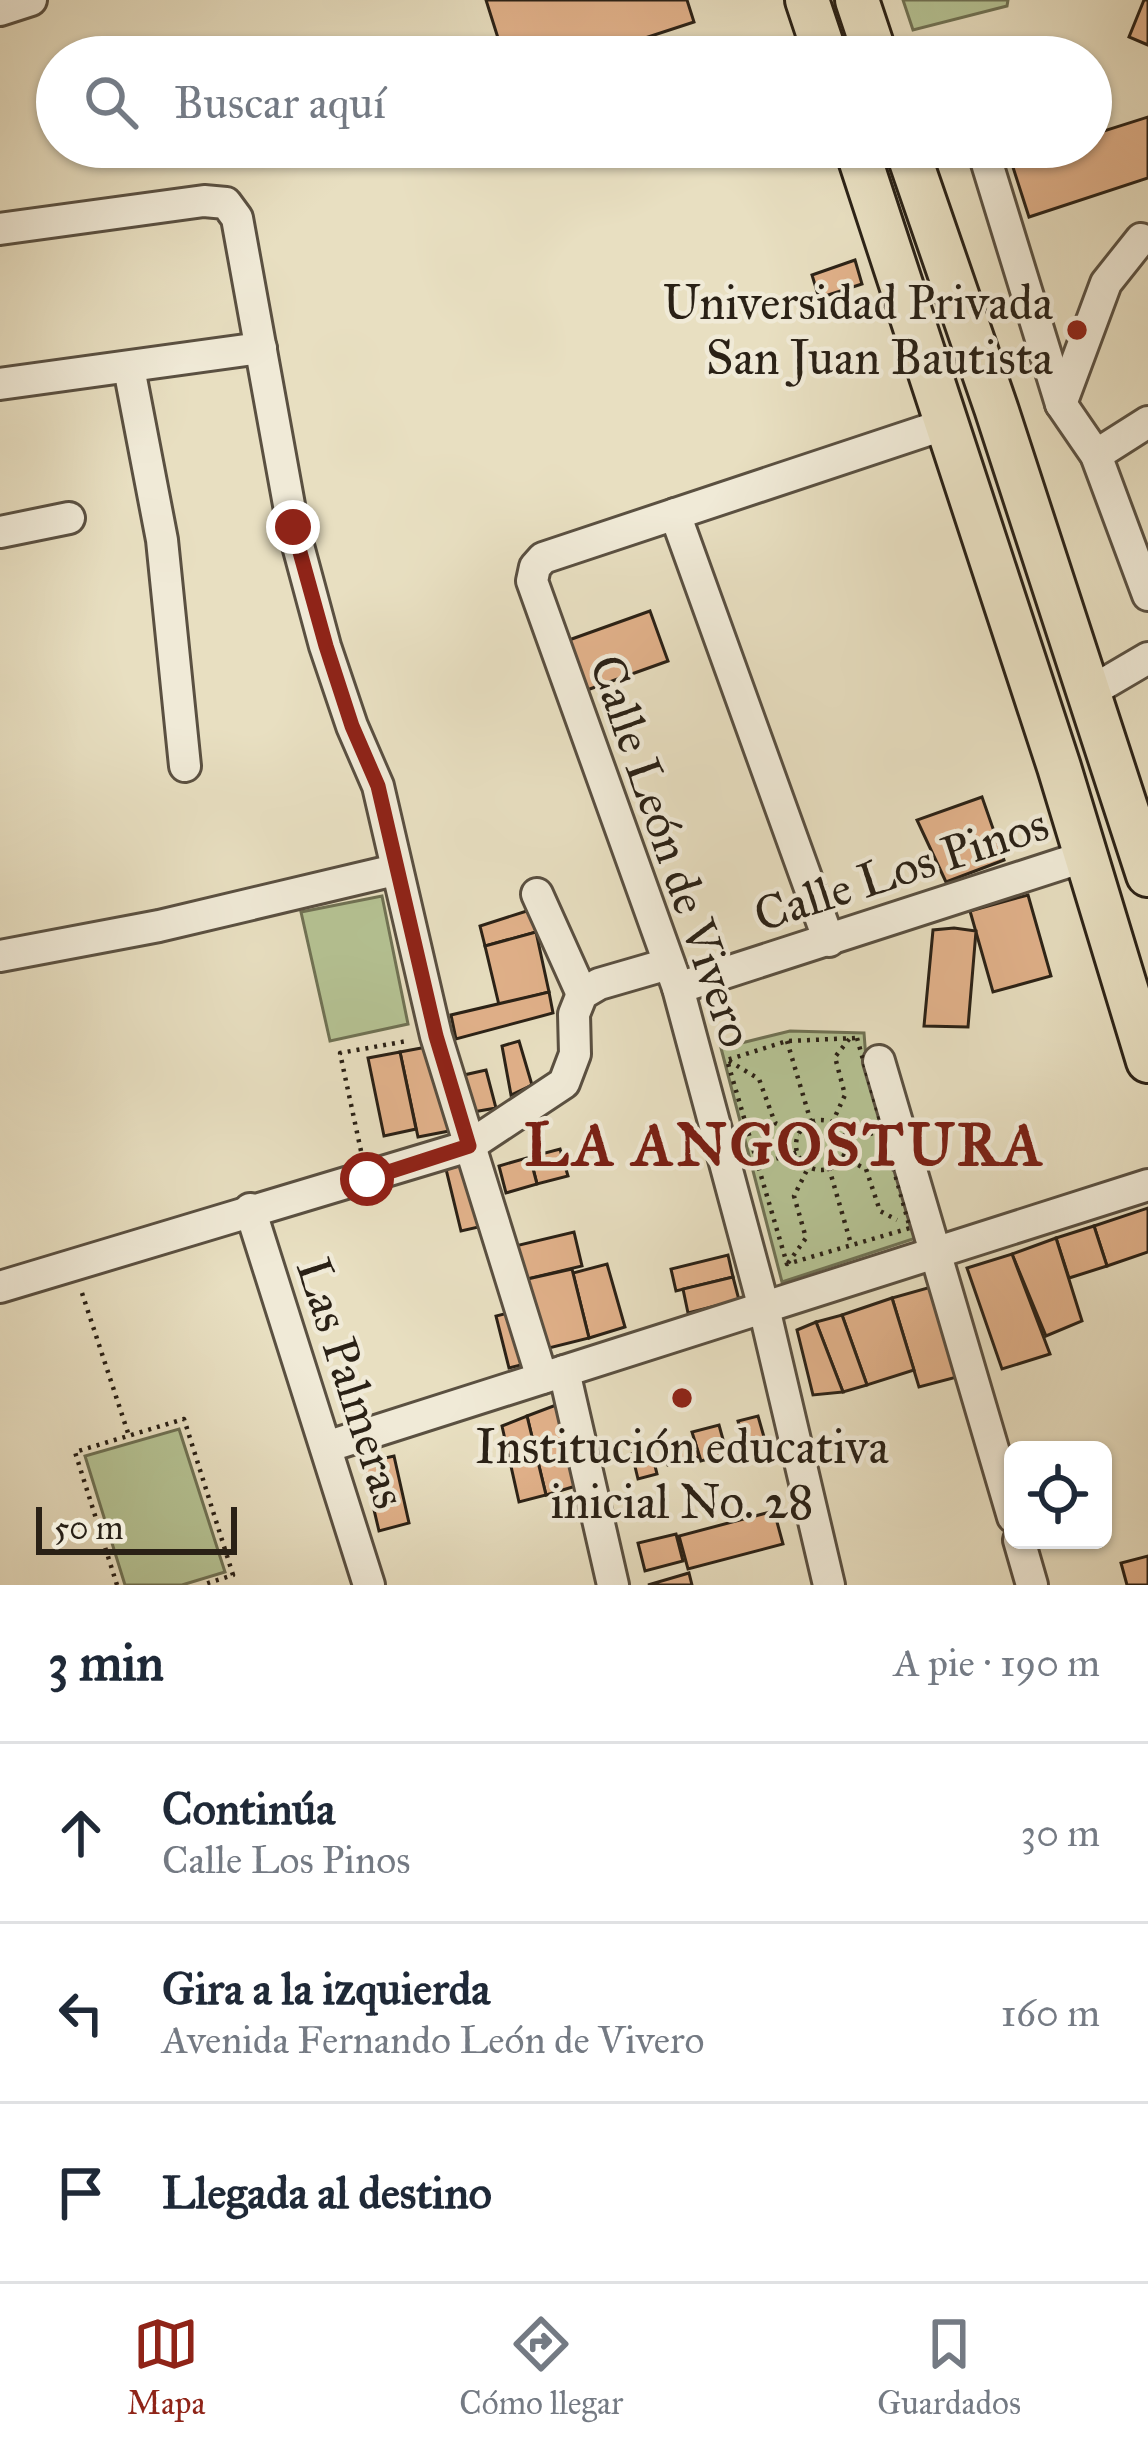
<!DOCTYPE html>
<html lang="es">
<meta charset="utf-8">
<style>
:root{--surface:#fff;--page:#f6f6f7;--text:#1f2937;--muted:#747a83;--line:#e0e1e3;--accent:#8f2418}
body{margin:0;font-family:"IM FELL Great Primer",serif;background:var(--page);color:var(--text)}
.controls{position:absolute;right:36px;bottom:36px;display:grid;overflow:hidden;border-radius:18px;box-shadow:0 3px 9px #0004}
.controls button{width:108px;height:108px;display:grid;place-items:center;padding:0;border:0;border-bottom:3px solid var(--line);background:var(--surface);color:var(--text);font:60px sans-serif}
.scale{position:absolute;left:36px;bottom:30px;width:201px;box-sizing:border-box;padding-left:12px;border:6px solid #2a2116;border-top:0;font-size:33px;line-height:42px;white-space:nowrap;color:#2a2116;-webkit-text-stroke:9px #f0ead7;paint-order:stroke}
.stop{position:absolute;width:36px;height:36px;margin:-27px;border:9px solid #8f2418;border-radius:50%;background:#fff}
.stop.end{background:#8f2418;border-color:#fff;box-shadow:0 3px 12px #0008}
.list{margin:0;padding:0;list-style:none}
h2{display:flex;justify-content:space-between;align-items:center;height:156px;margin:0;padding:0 48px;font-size:51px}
h2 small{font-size:39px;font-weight:400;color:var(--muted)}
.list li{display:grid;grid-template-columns:78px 1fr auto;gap:36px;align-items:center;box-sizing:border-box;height:180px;padding:0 48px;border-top:3px solid var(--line)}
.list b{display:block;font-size:45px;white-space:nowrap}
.list p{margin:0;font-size:39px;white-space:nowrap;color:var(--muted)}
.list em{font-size:39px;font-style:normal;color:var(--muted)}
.icon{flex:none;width:66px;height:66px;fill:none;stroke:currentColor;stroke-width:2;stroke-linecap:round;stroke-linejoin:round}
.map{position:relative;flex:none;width:1148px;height:1585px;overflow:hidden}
.search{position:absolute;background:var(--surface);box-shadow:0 3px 9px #0004;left:36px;right:36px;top:36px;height:132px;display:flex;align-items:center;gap:30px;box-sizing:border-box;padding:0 42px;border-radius:66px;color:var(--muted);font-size:45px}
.sheet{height:696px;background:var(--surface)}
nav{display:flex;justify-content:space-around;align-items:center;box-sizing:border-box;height:168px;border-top:3px solid var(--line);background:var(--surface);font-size:33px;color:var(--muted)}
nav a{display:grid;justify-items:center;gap:6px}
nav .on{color:var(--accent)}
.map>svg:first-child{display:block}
</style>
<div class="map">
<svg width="1148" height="1585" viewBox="0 0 1148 1585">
<rect width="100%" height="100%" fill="#e8dfc1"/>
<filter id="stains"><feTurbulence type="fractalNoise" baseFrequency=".00167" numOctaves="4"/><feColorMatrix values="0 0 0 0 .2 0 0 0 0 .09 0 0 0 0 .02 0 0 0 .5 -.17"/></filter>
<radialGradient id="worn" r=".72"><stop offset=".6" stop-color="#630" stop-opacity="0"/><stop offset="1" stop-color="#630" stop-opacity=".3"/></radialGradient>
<!-- green -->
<g fill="#b5c293" stroke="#707254" stroke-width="3">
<path d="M903,0H1008L1007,6L913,30Z"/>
<path d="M382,896L408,1024L330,1041L301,912Z"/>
<path d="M790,1031L864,1033L866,1059L919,1237L782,1282L721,1048Z"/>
<path d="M179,1429L225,1572L182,1585H125L85,1456Z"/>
</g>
<!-- building -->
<g fill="#e1b18a" stroke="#2a2116" stroke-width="3">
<path d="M486,0H687L694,22L587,57H504Z"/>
<path d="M1144,0H1148V45L1129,37Z"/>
<path d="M1148,117V178L1029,217L1011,161L1055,147H1091V135Z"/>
<path d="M855,260L862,284L819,298L812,275Z"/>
<path d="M650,611L668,661L587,690L569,640Z"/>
<path d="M982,797L1004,860L946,882L917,820Z"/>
<path d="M1028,895L1051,976L993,992L970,911Z"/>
<path d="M530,910L536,932L485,946L480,926Z"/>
<path d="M954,928L976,931L968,1027L924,1026L933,930Z"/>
<path d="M536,932L549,992L499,1005L485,946Z"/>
<path d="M549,992L553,1013L456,1039L451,1015Z"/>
<path d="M519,1041L532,1085L511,1095L502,1046Z"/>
<path d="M432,1046L449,1131L418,1137L400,1052Z"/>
<path d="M400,1052L416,1129L384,1136L368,1058Z"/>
<path d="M486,1070L496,1108L473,1112L464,1075Z"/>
<path d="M560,1149L568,1176L537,1184L530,1157Z"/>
<path d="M530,1157L537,1184L506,1193L499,1166Z"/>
<path d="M476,1162L492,1224L461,1231L446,1169Z"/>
<path d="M1148,1208V1252L1107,1266L1094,1226Z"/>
<path d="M1094,1226L1107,1266L1069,1278L1056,1238Z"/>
<path d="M574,1232L582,1266L523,1280L515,1246Z"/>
<path d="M1056,1238L1082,1321L1046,1336L1012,1254Z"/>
<path d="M1012,1254L1050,1354L1002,1369L967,1268Z"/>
<path d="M728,1255L733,1277L676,1291L671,1269Z"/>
<path d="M607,1264L625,1327L589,1338L573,1273Z"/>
<path d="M572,1269L589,1338L541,1350L523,1280Z"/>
<path d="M733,1277L739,1300L688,1313L683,1289Z"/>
<path d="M931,1287L957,1377L919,1387L892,1298Z"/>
<path d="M892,1298L914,1370L867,1385L842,1315Z"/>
<path d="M520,1310L533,1362L509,1368L496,1316Z"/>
<path d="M842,1315L867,1385L843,1392L816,1322Z"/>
<path d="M816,1322L843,1392L813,1395L797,1330Z"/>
<path d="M556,1405L576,1486L546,1495L527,1416Z"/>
<path d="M527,1416L546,1495L519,1502L502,1426Z"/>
<path d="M758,1416L766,1444L746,1449L738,1421Z"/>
<path d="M719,1425L727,1454L701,1461L692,1432Z"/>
<path d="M695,1442L699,1457L668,1465L664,1450Z"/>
<path d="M651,1450L657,1474L638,1479L632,1454Z"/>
<path d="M394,1456L409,1523L379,1531L363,1463Z"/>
<path d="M774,1511L783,1544L688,1569L679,1536Z"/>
<path d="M676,1534L683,1561L645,1571L638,1543Z"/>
<path d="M1148,1556V1585H1127L1121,1563Z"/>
<path d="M689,1573L692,1585H648Z"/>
</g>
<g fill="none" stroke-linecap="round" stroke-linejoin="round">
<!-- minor casing -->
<g stroke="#5a5041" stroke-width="36">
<g id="minor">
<path d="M0,10L31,0"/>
<path d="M982,147L1061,404L1096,455L1148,595"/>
<path d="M0,229L204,201L226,203L237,218L293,527L325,646L352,726L378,786L436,1036L542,1378"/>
<path d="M129,368L162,540L185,766"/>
<path d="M0,384L261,348"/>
<path d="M1061,404L1106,283L1141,239"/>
<path d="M1096,455L1148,422"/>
<path d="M675,514L829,941"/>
<path d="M0,532L69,518"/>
<path d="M1090,692L1148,658"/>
<path d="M537,894L582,994"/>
<path d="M0,956L159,926L395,870"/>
<path d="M678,988L1083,857"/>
<path d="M879,1061L1013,1517"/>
<path d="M250,1209L369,1585"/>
<path d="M0,1287L469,1146L564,1083L575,1054L574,1014L582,994L599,984L668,964"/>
<path d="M564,1371L613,1585"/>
<path d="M326,1447L1148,1185"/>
<path d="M1019,1540L1032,1585"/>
<path d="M829,1585L764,1308L678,988L532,581L535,567L543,558L949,423"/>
</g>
</g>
<!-- highway casing -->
<g stroke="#2a2116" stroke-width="48">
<g id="highway">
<path d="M807,0L826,57"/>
<path d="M857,0L876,57"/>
<path d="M856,147L1059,767L1148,1061"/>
<path d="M906,147L996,408L1148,875"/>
</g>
</g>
<!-- path -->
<g stroke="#2a2116" stroke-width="4.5" stroke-dasharray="3 6" stroke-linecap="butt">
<path d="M857,1038L910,1228L787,1264L727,1060L787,1041Z"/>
<path d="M787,1041L811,1122"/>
<path d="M729,1061L759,1079L775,1123L799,1134"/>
<circle cx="821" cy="1145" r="25"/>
<path d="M832,1123L845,1095L835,1057L850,1038"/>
<path d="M844,1142L873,1133"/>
<path d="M361,1151L340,1053L407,1041"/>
<path d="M842,1157L866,1169L880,1211L897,1220"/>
<path d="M759,1164L798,1152"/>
<path d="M829,1168L851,1244"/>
<path d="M788,1263L806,1238L794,1196L809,1166"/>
<path d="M82,1293L129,1436"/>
<path d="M117,1585L75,1452L184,1419L233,1575L202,1585"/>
</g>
<!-- minor -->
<use href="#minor" stroke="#f0ead7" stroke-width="30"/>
<!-- highway -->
<use href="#highway" stroke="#e8dfc1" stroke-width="42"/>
</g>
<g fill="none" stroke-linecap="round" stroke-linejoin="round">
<!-- route -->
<path stroke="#8f2418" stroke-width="15" d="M293,527L326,646L352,726L378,786L436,1036L469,1146L367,1179"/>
</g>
<!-- markers -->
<g fill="#8f2418" stroke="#f0ead7" stroke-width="4.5">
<circle cx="1077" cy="330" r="12"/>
<circle cx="682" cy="1398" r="12"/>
</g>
<g text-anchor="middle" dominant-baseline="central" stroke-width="9" stroke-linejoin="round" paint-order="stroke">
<!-- poi labels -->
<g font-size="48" fill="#2a2116" stroke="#f0ead7" text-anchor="end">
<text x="1053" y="302">Universidad Privada<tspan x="1053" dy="55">San Juan Bautista</tspan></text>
<text x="682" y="1446" text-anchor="middle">Institución educativa<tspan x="682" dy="55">inicial No. 28</tspan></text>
</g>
<!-- street labels -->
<g font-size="48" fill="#2a2116" stroke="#f0ead7">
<text transform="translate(672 851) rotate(71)">Calle León de Vivero</text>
<text transform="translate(901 869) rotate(-18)">Calle Los Pinos</text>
<text transform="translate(352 1383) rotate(72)">Las Palmeras</text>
</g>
<!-- district labels -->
<g font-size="60" font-weight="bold" letter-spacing="3" fill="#7a1f14" stroke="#f0ead7">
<text x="785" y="1144">LA ANGOSTURA</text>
</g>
</g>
<rect width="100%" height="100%" filter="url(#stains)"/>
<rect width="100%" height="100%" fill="url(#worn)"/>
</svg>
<div class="controls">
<button><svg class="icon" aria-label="locate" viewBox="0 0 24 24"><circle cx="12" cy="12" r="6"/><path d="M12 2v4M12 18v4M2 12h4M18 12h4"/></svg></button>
</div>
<div class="scale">50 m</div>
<div class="stop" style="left:367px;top:1179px"></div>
<div class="stop end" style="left:293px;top:527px"></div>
<div class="search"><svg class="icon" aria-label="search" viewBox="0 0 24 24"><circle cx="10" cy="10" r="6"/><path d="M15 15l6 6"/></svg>Buscar aquí</div>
</div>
<section class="sheet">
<h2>3 min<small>A pie · 190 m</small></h2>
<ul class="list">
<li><svg class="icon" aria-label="ahead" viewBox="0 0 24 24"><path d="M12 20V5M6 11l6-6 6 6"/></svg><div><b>Continúa</b><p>Calle Los Pinos</p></div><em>30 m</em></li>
<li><svg class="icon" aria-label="left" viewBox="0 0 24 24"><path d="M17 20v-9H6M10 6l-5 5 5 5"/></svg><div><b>Gira a la izquierda</b><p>Avenida Fernando León de Vivero</p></div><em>160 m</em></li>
<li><svg class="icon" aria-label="arrive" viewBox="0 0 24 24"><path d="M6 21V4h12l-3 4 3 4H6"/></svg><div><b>Llegada al destino</b></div></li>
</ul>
</section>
<nav>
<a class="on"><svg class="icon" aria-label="map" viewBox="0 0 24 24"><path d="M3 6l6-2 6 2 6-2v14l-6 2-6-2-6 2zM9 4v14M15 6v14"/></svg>Mapa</a>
<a><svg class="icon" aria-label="directions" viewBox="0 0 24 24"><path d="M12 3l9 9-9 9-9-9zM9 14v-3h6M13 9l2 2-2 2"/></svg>Cómo llegar</a>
<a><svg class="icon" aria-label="saved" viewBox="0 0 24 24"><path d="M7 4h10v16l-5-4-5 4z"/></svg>Guardados</a>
</nav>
